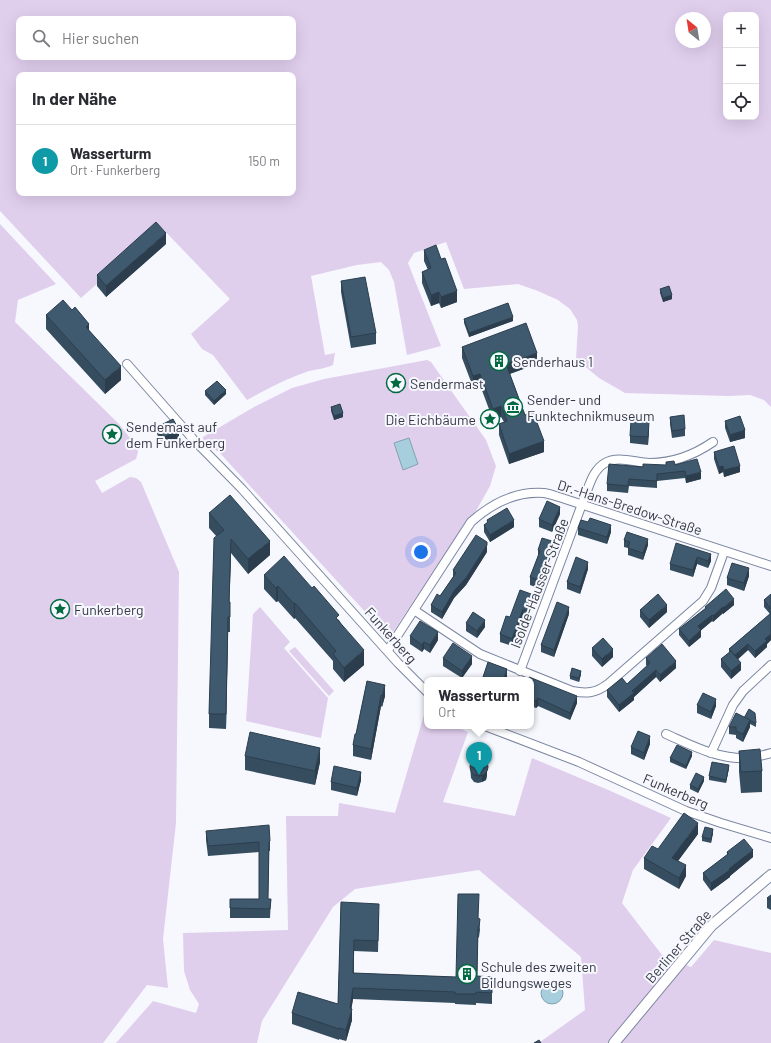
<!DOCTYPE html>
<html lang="de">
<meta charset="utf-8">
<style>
:root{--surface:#fff;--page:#f2f2f3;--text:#2b2b33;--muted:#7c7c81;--line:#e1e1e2;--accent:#026a40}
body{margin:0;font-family:Barlow,sans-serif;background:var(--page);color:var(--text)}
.controls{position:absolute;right:12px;top:12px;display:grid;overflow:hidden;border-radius:8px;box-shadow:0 4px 16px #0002}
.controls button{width:36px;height:36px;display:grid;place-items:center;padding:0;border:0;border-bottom:1px solid var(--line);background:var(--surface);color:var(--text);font:20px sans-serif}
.compass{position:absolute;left:675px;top:12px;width:36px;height:36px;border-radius:50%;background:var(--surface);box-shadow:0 4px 16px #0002;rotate:330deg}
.you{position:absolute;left:421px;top:552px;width:14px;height:14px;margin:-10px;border:3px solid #fff;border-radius:50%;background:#1a73e8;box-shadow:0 0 0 6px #1a73e833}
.badge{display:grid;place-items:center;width:26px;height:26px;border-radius:50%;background:var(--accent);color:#fff;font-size:13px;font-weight:700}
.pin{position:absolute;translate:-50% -33px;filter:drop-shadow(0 1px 2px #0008)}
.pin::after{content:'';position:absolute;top:21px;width:14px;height:12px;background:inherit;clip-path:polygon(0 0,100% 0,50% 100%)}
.popup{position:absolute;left:424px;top:677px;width:110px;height:52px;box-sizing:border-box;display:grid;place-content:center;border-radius:8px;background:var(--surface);filter:drop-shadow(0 1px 3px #0005);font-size:13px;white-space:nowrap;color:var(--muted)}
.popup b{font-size:15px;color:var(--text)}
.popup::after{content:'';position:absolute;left:50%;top:100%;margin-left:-8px;border:8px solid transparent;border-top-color:var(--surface)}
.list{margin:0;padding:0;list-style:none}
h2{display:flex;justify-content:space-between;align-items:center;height:52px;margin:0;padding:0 16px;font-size:17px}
h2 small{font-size:13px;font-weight:400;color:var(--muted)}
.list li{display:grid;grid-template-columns:26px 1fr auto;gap:12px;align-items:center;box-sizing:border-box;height:72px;padding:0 16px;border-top:1px solid var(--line)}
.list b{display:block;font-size:15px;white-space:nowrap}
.list p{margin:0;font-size:13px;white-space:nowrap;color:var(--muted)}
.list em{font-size:13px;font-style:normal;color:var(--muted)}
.icon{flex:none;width:22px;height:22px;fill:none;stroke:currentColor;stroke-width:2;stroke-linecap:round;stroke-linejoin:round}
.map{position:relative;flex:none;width:771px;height:1043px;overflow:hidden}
.search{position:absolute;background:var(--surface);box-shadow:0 4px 16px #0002;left:16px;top:16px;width:280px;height:44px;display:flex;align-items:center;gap:10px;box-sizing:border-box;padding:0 14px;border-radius:8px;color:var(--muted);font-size:15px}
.panel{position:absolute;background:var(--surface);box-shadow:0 4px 16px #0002;left:16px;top:72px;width:280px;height:124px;border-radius:8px}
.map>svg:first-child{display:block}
</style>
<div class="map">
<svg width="771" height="1043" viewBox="0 0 771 1043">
<rect width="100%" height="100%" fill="#f6f8fe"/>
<!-- green -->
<g fill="#e0ceed" fill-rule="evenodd">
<path d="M0,0H771V407L764,400L750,395L729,396L625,393L599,378L576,359L578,326L577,320L570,309L558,300L538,291L518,284L464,289L446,242L414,253L408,263L441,346L407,355L394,282L389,270L381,262L357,265L311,276L325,355L335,353L333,365C325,369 315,369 306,372C284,380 267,389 247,400L213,355L202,349L191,334L230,299L161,227L81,298L0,211ZM726,15H756V117H726ZM681,18H705V42H681ZM19,19H293V57H19ZM19,75H293V193H19Z"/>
<path d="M0,224L56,284L18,300L15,322L120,425L136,446L138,452L136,459L95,481L102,493L130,477L136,478L141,482L179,572L176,823L163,939L168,988L147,985L103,1043H0Z"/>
<path d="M427,360L431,362L486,440L496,466L490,486L476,511L468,519L389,638L219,452L203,444V437L254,407L292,388L324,379Z"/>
<path d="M260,607L290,642L284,648L328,698L321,738L246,721L253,614Z"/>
<path d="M295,647L334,691L329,696L289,651Z"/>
<path d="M426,708H427V726H454L468,732L443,802L515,816L532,758L606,789L671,818L633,870L622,903L662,955L691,967L714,940L771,953V1043H541L540,1042L585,1010L581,957L479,870L355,889L333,907L262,1021L257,1043H116L153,1001L196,1013L199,1004L190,990L184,971L183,933L288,930L286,816H338L339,803L395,813Z"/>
</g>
<!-- water -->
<g fill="#a6cedd" stroke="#84a1af">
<path d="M409,438L418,464L403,470L394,443Z"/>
<circle cx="552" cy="993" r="11"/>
</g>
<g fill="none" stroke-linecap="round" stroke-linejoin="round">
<!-- minor casing -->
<g stroke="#7b86a0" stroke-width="10">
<g id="minor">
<path d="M127,364L193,439L242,489L398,663L427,692"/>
<path d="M414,610L480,654L572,691C587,694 596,693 608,684L703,601L711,588L724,552"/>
<path d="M388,650L471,522C491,504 516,491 544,493C551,494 558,497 565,499L771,566"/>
<path d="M520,671L585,496C590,484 593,470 605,463C618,455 636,463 650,463C673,463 694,455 713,442"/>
<path d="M485,726L579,762L686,811L721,823L771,838"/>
<path d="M666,734C693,746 719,760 750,758C757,757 764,755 771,753"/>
<path d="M711,753L733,705L743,691L771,665"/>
</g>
</g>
<!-- tertiary casing -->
<g stroke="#7b86a0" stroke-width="12">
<path id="tertiary" d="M614,1043L711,926L771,875"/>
</g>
<!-- minor -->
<use href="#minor" stroke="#fff" stroke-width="8"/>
<!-- tertiary -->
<use href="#tertiary" stroke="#fff" stroke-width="10"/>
</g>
<!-- wall -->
<g fill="#364d5f">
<path d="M166,244L106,297L97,286V275Z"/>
<path d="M424,250L457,302L441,308L439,303L431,306L422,283V272L428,270L424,261Z"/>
<path d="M341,281L376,333V344L351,348L341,292Z"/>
<path d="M660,289L672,299L663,302L660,293Z"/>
<path d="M46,315L89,331L121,380L105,394L46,329Z"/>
<path d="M464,319L513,321L469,337L464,323Z"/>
<path d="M462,347L537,364L510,374L525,415L544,452L509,464L499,435V424L504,422L501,417L493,420L480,385L473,387L462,358Z"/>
<path d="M205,391L226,394L214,405L205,395Z"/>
<path d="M331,407L343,417L334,420L331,411Z"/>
<path d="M670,417L685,429V436L672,438L670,424Z"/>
<path d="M725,421L745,438L730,442L725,428Z"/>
<path d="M157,427L179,438L163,446L157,434Z"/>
<path d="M649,429L648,445L630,443V436Z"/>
<path d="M714,452L740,472L724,477L723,472L719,474L714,459Z"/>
<path d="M666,462L675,465L701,479L686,483L685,478L657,481V488L629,486L628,493L607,491V484L643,467L666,465Z"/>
<path d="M209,513L270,555L248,574L231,553L229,602H230V632H228L226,729L209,728V714L217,537L209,528Z"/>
<path d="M560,514L552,532L539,527V519Z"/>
<path d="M487,520L514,527L490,542L484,532V525L487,523Z"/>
<path d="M588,522L611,532L607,544L578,535V528Z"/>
<path d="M624,540L648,545L643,560L628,555V548L624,547Z"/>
<path d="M555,549L541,589L530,585V577L538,556V550Z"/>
<path d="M487,552L466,585L454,598L442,619L431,612V605L440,596L453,577V570Z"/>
<path d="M711,554V561L708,568L697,564L693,577L670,570V564Z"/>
<path d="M588,569L580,594L567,589V582Z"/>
<path d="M264,575L339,620L364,665L344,682L333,669V661L295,618L294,619L278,601L276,602L264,589Z"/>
<path d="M749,576L744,591L727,585V578Z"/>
<path d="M771,594V640L767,644V647L755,658L748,650L738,659L741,670L731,679L721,667V659L729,653V649L770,614L764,607V600Z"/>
<path d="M534,603L528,619L523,617L512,646L500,642V634L510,617Z"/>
<path d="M734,605L723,614V613L713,622L712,621L701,630V637L689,647L679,635V629L705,609V607Z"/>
<path d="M640,610L667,612L649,628L640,617Z"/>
<path d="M569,614L554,657L541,652V645Z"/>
<path d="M466,623L485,627L477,638L466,631Z"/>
<path d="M410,636L438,640L430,653L424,649L422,652L410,644Z"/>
<path d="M592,648L613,657L602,667L592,656Z"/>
<path d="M443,658L472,664L462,678L443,666Z"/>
<path d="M646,658L676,668L660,682L656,677L634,697V700L619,712L607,697V690L627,684L647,666L646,665Z"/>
<path d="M581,674L579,682L570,679V676Z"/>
<path d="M507,676L506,680H483V677Z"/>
<path d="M531,680L577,703L570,720L538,706L536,708L531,706Z"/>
<path d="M367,681L385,696L382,707L381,706L371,760L353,756V745L356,734Z"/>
<path d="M697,705L716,706L711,719L697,713Z"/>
<path d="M736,713L756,723V727L750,724V727L743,742L736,738V735L729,734V727Z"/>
<path d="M650,744L644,760L631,754V747Z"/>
<path d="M739,751L762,771V792L741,793L739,772Z"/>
<path d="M245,756L320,762L315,785L245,770Z"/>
<path d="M692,756L686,769L670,762V758Z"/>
<path d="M470,766L487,775L486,780L482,782L478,783L474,782L471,778Z"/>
<path d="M729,768L726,783L709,780V776Z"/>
<path d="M361,780L357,796L331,790V782Z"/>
<path d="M704,781L698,793L690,789V785Z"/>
<path d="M206,831L270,841V851H269L268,899H271L270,918H230V899H259V852L208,856L206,840Z"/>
<path d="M713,833L711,843L702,841V837Z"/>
<path d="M698,834L678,861L686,876L679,889L644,869V858L658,849Z"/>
<path d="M727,852L753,857L730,876V877L711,891L703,880V873L727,855Z"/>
<path d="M771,895V910L767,908V898Z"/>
<path d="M341,902L379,914L378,952L354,951V973L456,977L479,918L480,930L479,937L478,938L477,976L492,977V1004L476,1003V1005L455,1004V1003L353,999L351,1009L352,1020L346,1041L339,1039V1040L292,1024V1013L338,1004Z"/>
</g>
<!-- shaded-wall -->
<g fill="#2c3e4d">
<path d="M166,233V244L106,297V286Z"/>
<path d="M457,291V302L441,308V297Z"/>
<path d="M439,292V303L431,306V295Z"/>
<path d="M672,295V299L663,302V298Z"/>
<path d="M513,317V321L469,337V333Z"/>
<path d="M89,324V338L86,327Z"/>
<path d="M537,353V364L506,375V364Z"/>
<path d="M121,366V380L105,394V380Z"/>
<path d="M480,374V385L473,387V376Z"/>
<path d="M226,390V394L214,405V401Z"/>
<path d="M501,406V417L493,420V409Z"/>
<path d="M343,413V417L334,420V416Z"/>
<path d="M649,422V429L648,445V437Z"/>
<path d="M179,430V438L163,446V438Z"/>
<path d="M745,430V438L730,442V435Z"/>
<path d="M544,441V452L509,464V454Z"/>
<path d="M723,466V472L719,474V467Z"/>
<path d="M740,466V472L724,477V470Z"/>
<path d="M701,472V479L686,483V476Z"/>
<path d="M560,507V514L552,532V525Z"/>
<path d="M514,520V527L490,542V535Z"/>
<path d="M611,525V532L607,544V537Z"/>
<path d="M231,539V553L229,617V602Z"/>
<path d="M648,539V545L643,560V553Z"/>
<path d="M270,541V555L248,574V559Z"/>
<path d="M555,542V549L541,589V581Z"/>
<path d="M487,545V552L466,585L454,598L442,619V612L454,591Z"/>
<path d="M711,554V561L708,568V561Z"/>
<path d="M697,557V564L693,577V570Z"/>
<path d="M588,562V569L580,594V587Z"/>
<path d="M749,568V576L744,591V583Z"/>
<path d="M278,586V601L276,602V588Z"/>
<path d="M534,595V603L528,619V611Z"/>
<path d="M734,599V605L723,614V608Z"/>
<path d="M295,603V618L294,619V604Z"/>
<path d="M667,605V612L649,628V620Z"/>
<path d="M569,607V614L554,657V650Z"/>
<path d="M723,607V613L713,622V616Z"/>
<path d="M523,609V617L512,646V639Z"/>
<path d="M712,615V621L698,633V626Z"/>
<path d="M228,617V632L226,729V714Z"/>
<path d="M485,620V627L477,638V631Z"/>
<path d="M701,630V637L689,647V641Z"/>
<path d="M438,632V640L430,653V645Z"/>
<path d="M771,634V640L767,644V647L755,658V651L765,639Z"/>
<path d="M424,642V649L422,652V645Z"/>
<path d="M748,644V650L735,662V655Z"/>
<path d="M613,649V657L602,667V659Z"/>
<path d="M364,650V665L344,682V668Z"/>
<path d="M472,656V664L462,678V671Z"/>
<path d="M676,661V668L660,682V675Z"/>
<path d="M741,663V670L731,679V671Z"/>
<path d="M507,669V676L506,680H503Z"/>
<path d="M656,670V677L634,697V700L619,712V705L632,691Z"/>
<path d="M581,671V674L579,682V678Z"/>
<path d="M385,685V696L382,707V696Z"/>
<path d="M381,695V706L371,760V749Z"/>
<path d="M577,696V703L570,720V713Z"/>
<path d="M538,698V706L536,708V701Z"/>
<path d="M716,699V706L711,719V712Z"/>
<path d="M750,720V727L743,742V734Z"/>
<path d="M650,736V744L644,760V753Z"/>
<path d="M320,748V762L315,785V771Z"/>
<path d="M692,752V756L686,769V766Z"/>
<path d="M729,765V768L726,783V780Z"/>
<path d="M487,768V775L486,780L482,782V775Z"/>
<path d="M361,772V780L357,796V788Z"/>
<path d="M704,777V781L698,793V789Z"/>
<path d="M698,823V834L672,869V858Z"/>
<path d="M713,829V833L711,843V839Z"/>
<path d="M753,850V857L730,876V877L711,891V883Z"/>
<path d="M686,865V876L679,889V878Z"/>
<path d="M353,988V999L351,1012L352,1009V1020L346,1041V1030Z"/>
</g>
<!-- building -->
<g fill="#3f596e" stroke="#2c3e4d">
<path d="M156,222L166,233L106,286L97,275Z"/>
<path d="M436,245L441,259L445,258L457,291L441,297L439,292L431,295L422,272L431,268L424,250Z"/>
<path d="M365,277L376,333L351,337L341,281Z"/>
<path d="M669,286L672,295L663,298L660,289Z"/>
<path d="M63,300L72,310L75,307L89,324L86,327L121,366L105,380L46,315Z"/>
<path d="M508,303L513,317L469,333L464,319Z"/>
<path d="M526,323L537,353L506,364L525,415L533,412L544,441L509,454L499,424L507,421L501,406L493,409L480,374L473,376L462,347Z"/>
<path d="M217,381L226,390L214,401L205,391Z"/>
<path d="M340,404L343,413L334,416L331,407Z"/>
<path d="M684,415L685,429L672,431L670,417Z"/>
<path d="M740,416L745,430L730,435L725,421Z"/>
<path d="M173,419L179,430L163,438L157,427Z"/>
<path d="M631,420L649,422L648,437L630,436Z"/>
<path d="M734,446L740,466L724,470L723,466L719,467L714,452Z"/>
<path d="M697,459L701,472L686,476L685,471L657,474V481L629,479L628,486L607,484L609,464L643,467V464L666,465V462L674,461L675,465Z"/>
<path d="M230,495L270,541L248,559L231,539L229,602H230V617H228L226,714H209L214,538L224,530L209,513Z"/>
<path d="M547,501L560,507L552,525L539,519Z"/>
<path d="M507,508L514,520L490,535L484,525L488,522L487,520Z"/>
<path d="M590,518L611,525L607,537L578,528L581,520L588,522Z"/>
<path d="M627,532L648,539L643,553L628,548L630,542L624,540Z"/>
<path d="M476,535L487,542V545L466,578L454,591L442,612L431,605L437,594L440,596L456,573L453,570Z"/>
<path d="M542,538L555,542L541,581L530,577L540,551L538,550Z"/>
<path d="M676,543L711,554L708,561L697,557L693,570L670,564Z"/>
<path d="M284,556L312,588L314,586L339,615L336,618L364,650L344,668L333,654L336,651L295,603L294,604L278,586L276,588L264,575Z"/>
<path d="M576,557L588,562L580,587L567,582Z"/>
<path d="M732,563L749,568L744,583L727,578Z"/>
<path d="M726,589L734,599L723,608V607L713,616L712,615L698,626L701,630L689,641L679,629L706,608L705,607Z"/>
<path d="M520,590L534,595L528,611L523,609L512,639L500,634L506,616L510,617Z"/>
<path d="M658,594L667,605L649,620L640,610Z"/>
<path d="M771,594V609L764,600Z"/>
<path d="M557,602L569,607L554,650L541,645Z"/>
<path d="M473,612L485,620L477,631L466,623Z"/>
<path d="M771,613V634L765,639L767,641L755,651L748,644L735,655L729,649Z"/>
<path d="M420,621L438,632L430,645L424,642L422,645L410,636Z"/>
<path d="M603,638L613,649L602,659L592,648Z"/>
<path d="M453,643L472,656L462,671L443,658Z"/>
<path d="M662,644L676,661L660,675L656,670L632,691L634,693L619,705L607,690L622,678L627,684L650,663L646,658Z"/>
<path d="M731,651L741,663L731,671L721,659Z"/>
<path d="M488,662L507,669L503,680H491L483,677Z"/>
<path d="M572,668L581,671L579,678L570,676Z"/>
<path d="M529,677L577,696L570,713L538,698L536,701L531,699V680H528Z"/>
<path d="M367,681L385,685L382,696L381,695L371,749L353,745L355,734H356Z"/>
<path d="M703,693L716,699L711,712L697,705Z"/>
<path d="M749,709L755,713L756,723L744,718Z"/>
<path d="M736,713L750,720L743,734L736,731V727H729Z"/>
<path d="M638,731L650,736L644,753L631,747Z"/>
<path d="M250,732L320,748L315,771L245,756Z"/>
<path d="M677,745L692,752L686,766L670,758Z"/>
<path d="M760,749L762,771L741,772L739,751Z"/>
<circle cx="479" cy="767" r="9"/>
<path d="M712,762L729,765L726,780L709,776Z"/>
<path d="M334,766L361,772L357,788L331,782Z"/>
<path d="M696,773L704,777L698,789L690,785Z"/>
<path d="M684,813L698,823L672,858L686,865L679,878L644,858L652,846L658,849Z"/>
<path d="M269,825L270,841L269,842L268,899H271L270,909L230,908V899H259V842L208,846L206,831Z"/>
<path d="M705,827L713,829L711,839L702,837Z"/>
<path d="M744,839L753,850L729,869L730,870L711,883L703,873L728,854L727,852Z"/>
<path d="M458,894H479L478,918L480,919L479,927H478L477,976L492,977V993L476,992V994H455V992L353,988L350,1008L352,1009L346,1030L339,1028V1029L292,1013L298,992L338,1004L341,902L379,904L378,941L354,940L353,973L456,977Z"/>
<path d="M771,895V900L767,898Z"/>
<path d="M539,1040L541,1043H534Z"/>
</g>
<!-- icons -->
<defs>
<g id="building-ring" transform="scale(1)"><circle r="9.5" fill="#f6f8fe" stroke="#026a40" stroke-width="1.5"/><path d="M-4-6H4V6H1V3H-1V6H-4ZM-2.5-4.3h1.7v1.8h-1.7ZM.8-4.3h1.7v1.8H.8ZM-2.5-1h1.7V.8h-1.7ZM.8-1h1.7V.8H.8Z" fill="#026a40"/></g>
<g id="sight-ring" transform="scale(1)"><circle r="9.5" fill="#f6f8fe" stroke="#026a40" stroke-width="1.5"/><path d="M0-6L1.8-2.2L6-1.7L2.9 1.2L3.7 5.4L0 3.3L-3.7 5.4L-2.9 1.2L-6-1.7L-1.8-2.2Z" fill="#026a40"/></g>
<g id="museum-ring" transform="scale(1)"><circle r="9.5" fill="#f6f8fe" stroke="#026a40" stroke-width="1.5"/><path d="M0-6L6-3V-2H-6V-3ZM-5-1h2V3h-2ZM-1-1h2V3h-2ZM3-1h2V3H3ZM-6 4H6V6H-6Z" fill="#026a40"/></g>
</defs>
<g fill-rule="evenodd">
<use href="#building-ring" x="499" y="361"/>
<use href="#sight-ring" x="396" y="383"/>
<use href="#museum-ring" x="513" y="407"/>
<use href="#sight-ring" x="490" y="419"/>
<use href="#sight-ring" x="112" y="434"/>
<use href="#sight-ring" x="60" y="609"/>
<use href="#building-ring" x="467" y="974"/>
</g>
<g text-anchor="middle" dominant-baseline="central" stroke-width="4" stroke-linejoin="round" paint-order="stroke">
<!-- poi labels -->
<g font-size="14" fill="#343843" stroke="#f6f8fe" text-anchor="start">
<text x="513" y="361">Senderhaus 1</text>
<text x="410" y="383">Sendermast</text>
<text x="527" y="399">Sender- und<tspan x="527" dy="16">Funktechnikmuseum</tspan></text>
<text x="476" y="419" text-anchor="end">Die Eichbäume</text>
<text x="126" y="426">Sendemast auf<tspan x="126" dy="16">dem Funkerberg</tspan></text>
<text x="74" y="609">Funkerberg</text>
<text x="481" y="966">Schule des zweiten<tspan x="481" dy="16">Bildungsweges</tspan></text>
</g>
<!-- street labels -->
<g font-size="14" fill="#343843" stroke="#f6f8fe">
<text transform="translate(630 507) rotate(18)">Dr.-Hans-Bredow-Straße</text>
<text transform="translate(539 583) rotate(-69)">Isolde-Hausser-Straße</text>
<text transform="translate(391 635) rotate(48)">Funkerberg</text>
<text transform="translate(676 791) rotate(23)">Funkerberg</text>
<text transform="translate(678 946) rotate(-49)">Berliner Straße</text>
</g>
</g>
</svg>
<div class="controls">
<button>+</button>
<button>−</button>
<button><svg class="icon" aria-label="locate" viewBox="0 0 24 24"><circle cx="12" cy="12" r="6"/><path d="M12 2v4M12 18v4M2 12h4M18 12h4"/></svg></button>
</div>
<svg class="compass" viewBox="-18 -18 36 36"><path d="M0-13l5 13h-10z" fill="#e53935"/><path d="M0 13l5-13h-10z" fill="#7c7c81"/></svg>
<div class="you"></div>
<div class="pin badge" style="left:479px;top:775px;background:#0f9aa8">1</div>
<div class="popup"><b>Wasserturm</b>Ort</div>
<div class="search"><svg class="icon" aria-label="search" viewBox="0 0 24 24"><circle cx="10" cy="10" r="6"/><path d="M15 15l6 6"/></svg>Hier suchen</div>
<section class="panel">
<h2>In der Nähe<small></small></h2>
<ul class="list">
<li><span class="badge" style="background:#0f9aa8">1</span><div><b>Wasserturm</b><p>Ort · Funkerberg</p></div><em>150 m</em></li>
</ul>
</section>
</div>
